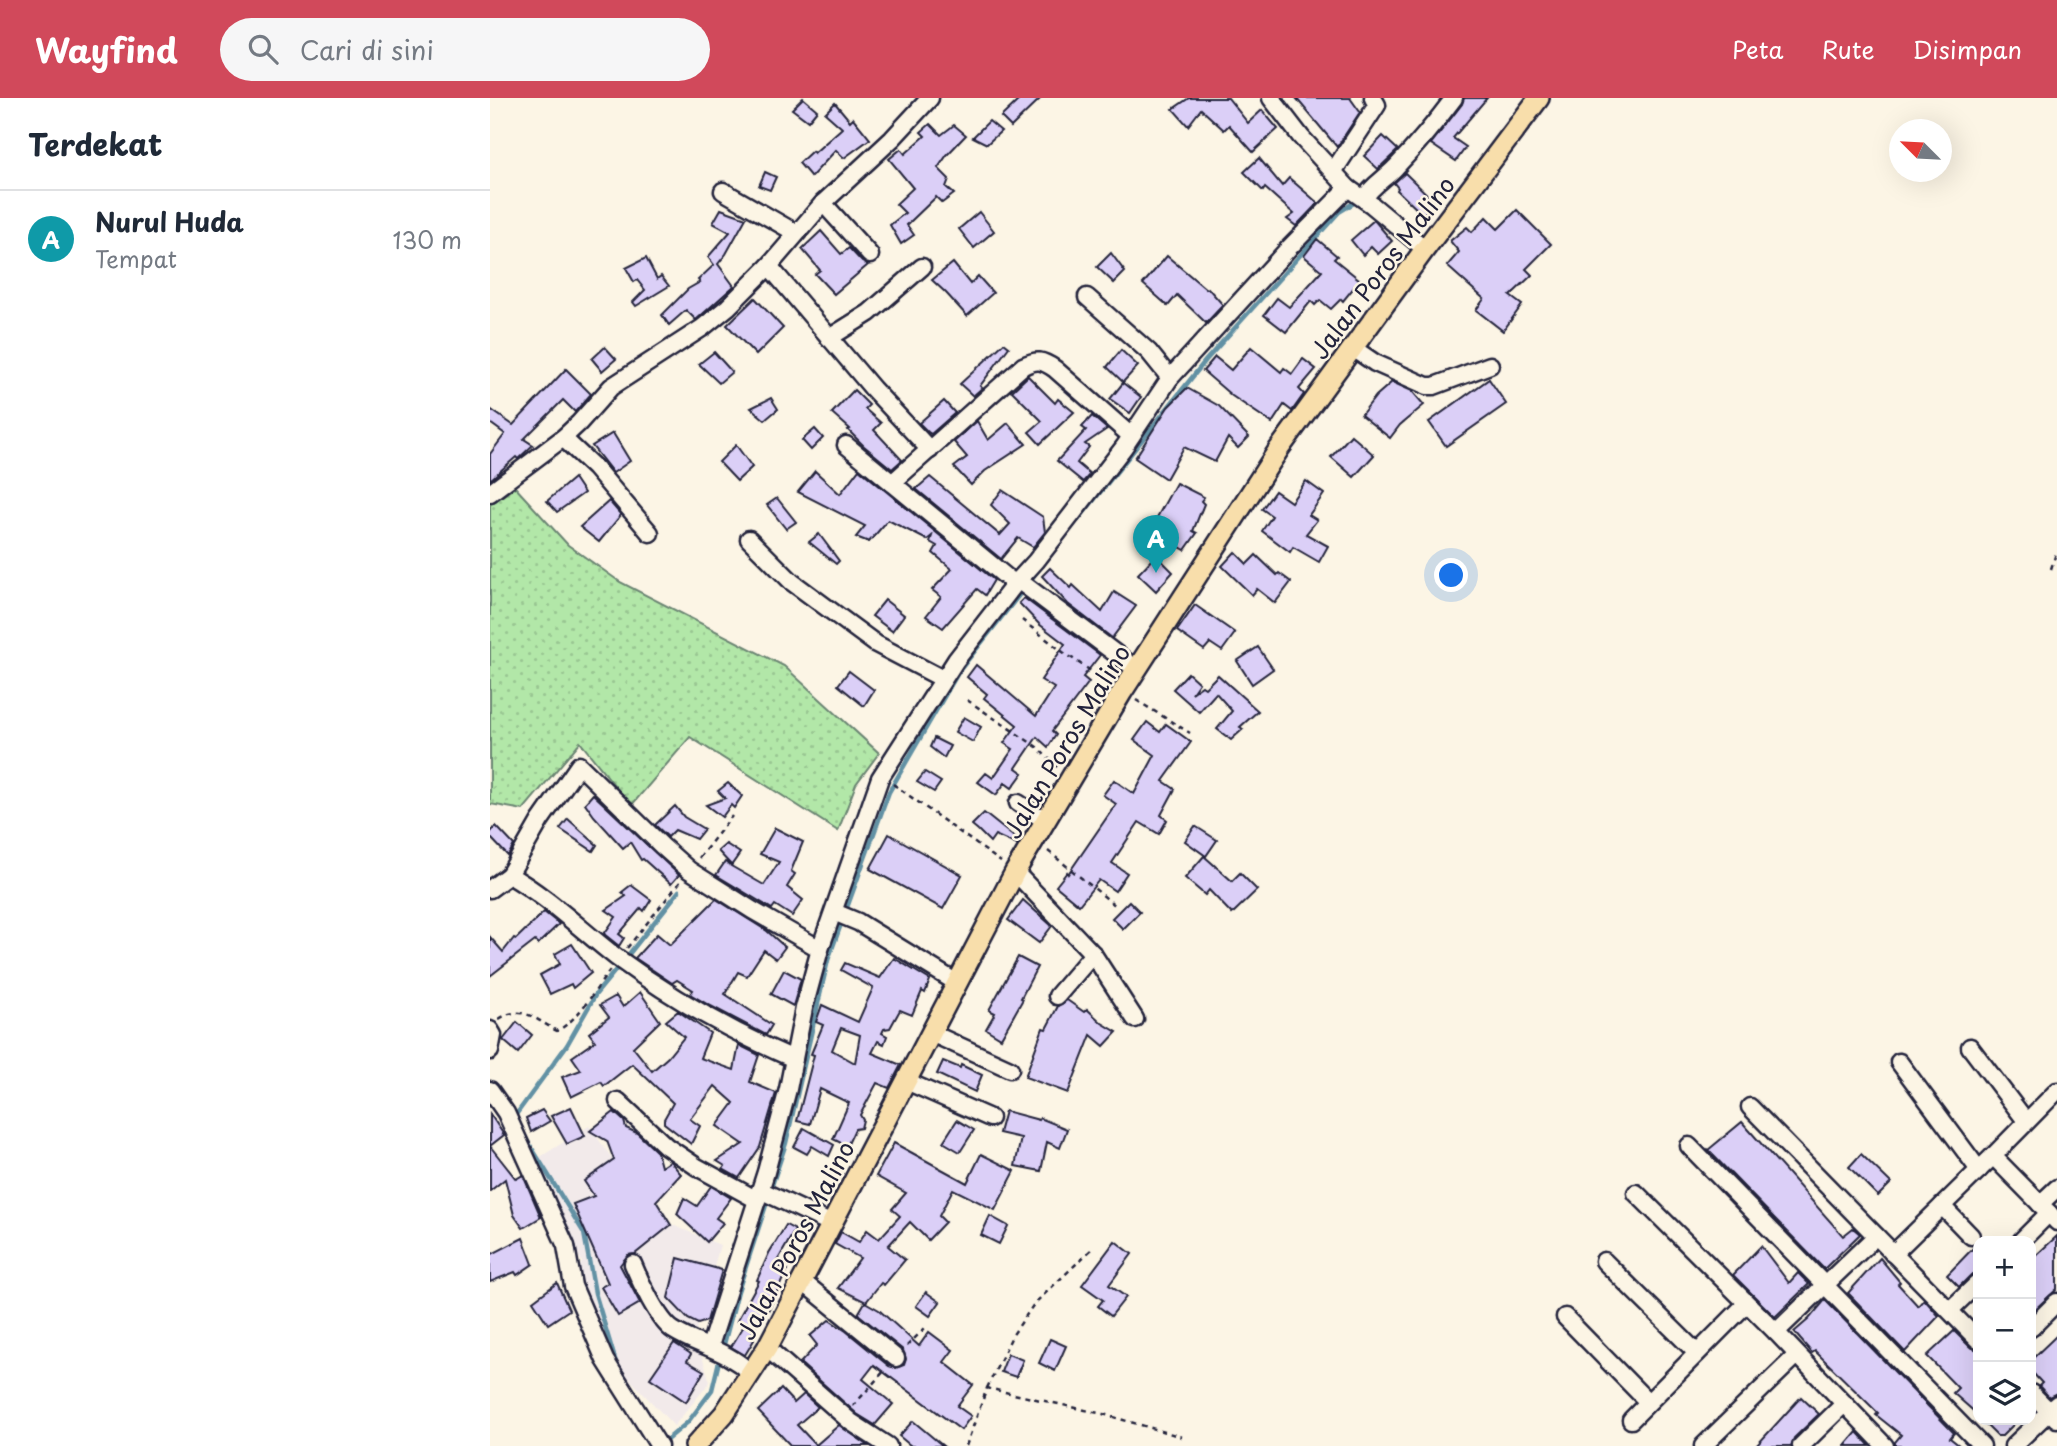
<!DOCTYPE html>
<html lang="id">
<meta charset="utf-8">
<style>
:root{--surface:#fff;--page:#f6f6f7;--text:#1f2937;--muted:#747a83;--line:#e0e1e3;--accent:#d1495b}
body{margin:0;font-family:"Playpen Sans",sans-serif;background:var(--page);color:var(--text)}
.controls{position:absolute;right:21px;bottom:21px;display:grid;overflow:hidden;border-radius:14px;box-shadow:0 7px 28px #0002}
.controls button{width:63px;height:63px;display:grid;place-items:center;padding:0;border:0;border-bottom:2px solid var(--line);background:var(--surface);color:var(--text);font:35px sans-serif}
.compass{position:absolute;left:1399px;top:21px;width:63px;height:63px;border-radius:50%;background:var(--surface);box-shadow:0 7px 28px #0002;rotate:294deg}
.you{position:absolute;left:962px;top:478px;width:24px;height:24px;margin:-18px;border:5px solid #fff;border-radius:50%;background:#1a73e8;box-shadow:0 0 0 10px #1a73e833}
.badge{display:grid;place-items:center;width:46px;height:46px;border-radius:50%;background:var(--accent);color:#fff;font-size:23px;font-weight:700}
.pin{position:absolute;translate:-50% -58px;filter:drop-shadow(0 2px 4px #0008)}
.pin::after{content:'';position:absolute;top:37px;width:24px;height:21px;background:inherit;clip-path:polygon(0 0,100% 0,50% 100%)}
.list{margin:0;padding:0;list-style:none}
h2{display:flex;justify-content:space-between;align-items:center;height:91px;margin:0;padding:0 28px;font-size:30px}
h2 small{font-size:23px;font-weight:400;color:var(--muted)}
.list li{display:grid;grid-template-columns:46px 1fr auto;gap:21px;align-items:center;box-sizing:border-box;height:98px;padding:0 28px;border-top:2px solid var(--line)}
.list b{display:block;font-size:26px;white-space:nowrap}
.list p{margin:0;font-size:23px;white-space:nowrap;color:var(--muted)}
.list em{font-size:23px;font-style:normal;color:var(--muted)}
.icon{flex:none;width:38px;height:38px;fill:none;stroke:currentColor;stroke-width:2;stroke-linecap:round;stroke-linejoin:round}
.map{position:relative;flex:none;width:1567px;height:1348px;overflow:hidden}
header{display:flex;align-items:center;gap:42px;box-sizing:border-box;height:98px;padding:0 35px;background:var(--accent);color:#fff}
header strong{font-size:33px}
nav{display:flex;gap:38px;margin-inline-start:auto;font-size:24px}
.search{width:490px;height:63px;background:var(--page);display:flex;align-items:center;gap:18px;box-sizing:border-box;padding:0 24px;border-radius:38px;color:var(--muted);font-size:26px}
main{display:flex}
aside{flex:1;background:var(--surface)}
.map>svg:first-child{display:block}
</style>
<header>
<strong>Wayfind</strong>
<div class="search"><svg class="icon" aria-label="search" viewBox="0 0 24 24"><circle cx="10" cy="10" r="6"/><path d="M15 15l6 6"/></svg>Cari di sini</div>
<nav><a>Peta</a><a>Rute</a><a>Disimpan</a></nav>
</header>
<main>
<aside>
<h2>Terdekat<small></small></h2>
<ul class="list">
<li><span class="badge" style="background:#0f9aa8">A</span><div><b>Nurul Huda</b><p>Tempat</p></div><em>130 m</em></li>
</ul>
</aside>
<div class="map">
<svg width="1567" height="1348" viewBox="0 0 1567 1348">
<defs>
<pattern id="grass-dots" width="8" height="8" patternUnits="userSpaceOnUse" patternTransform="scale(1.75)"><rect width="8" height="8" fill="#b2e7a8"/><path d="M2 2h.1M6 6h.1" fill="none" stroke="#99c692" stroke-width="1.8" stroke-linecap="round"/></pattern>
</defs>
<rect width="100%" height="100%" fill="#fcf5e5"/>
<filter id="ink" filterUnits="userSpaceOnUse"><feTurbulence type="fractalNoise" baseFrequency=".0143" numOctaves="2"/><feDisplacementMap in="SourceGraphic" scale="14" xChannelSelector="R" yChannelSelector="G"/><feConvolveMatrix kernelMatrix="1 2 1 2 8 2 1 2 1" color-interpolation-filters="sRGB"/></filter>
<g filter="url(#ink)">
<!-- built -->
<path fill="#f2eaea" d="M99,1028L164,1119L230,1147L205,1236L220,1284L184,1328L114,1254L84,1179L92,1164L33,1070Z"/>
<!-- grass -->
<path fill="url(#grass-dots)" stroke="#6a8472" stroke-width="2" d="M25,389L78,447L130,484L294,568L389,655L366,686L348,733L200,639L141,708L90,644L33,712L0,706V407Z"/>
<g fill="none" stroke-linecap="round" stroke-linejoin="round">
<!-- stream -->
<g stroke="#6291a4" stroke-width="4.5">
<path d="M588,422L716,262L849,114L867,103"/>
<path d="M538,485L550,470"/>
<path d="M135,861L189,793"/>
<path d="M27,1021L25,1018L77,947L106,896L129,868"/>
<path d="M35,1039L94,1135L105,1195L127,1268"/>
<path d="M280,1093L296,1045L338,862L399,694L469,573L533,492"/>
<path d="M233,1250L248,1193L278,1101"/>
<path d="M173,1345L198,1324L222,1292L230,1259"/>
</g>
</g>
<!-- building -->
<g fill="#dbcff7" stroke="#22223b" stroke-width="2" fill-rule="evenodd">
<path d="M313,0L327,12L318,23L302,11Z"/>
<path d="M531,0H551L521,29L511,19Z"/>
<path d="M699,0H738L758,25L772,12L788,31L763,54L739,27L734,32L711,11L698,28L683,11Z"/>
<path d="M806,0H860L870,14L847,49Z"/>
<path d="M974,0H997L963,40L976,49L966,63L941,46L972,6Z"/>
<path d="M345,5L360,23L363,20L380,41L354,60L346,52L321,79L309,65L322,53L324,55L352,30L335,15Z"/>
<path d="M499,23L511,33L497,46L483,39Z"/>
<path d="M440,26L451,37L464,27L476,37L457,57L448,70L459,81L456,89L464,96L452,105L446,99L417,127L424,137L411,146L400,127L415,115L406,106L423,90L399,61L411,51L415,56L435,38L431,34Z"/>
<path d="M893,38L908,52L888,71L874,58Z"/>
<path d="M769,60L792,88L799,80L828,105L806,128L797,121L804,116L775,90L773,93L754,74Z"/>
<path d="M275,74L286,79L280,92L269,88Z"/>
<path d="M915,75L945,104L933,117L907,92L908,90L904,85Z"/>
<path d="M231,111L256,120L236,156L228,166L244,188L206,222L196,212L179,227L172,217L198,191L210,184L208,182L224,167L218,159L240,134L223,125Z"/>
<path d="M1027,112L1061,146L1036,171L1042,177L1020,198L1032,207L1013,233L986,212L994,201L957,168L969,154L960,143L977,129L982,134L996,119L1008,131Z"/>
<path d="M489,114L504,133L484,150L469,131Z"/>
<path d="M884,122L902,143L888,156L881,149L873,157L861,142Z"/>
<path d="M331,133L351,156L359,150L372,164L378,167L344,196L325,176L330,172L312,151Z"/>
<path d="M827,141L847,158L844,161L870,182L853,203L851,201L841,211L830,202L825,207L821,203L796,234L774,217L787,200L799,209L832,173L814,158Z"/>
<path d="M621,155L635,174L624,185L607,169Z"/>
<path d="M677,158L716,191L718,190L733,207L716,225L687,197L678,208L653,186Z"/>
<path d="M156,160L167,181L171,178L179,188L146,208L143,204L155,192L147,182L144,184L136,170Z"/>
<path d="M463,165L480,186L488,178L503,195L477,218L456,195L442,182Z"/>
<path d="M265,200L293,230L266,257L237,227Z"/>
<path d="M514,245L519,249L490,288L492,290L483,298L470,286Z"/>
<path d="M115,249L126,261L112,273L102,261Z"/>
<path d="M761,249L791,274L794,270L802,276L813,261L826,271L809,291L814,296L802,313L794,307L782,325L742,298L713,273L725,259L741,272Z"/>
<path d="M631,252L648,268L633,284L617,269Z"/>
<path d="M224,254L242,274L229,285L209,266Z"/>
<path d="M76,271L101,296L85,314L73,302L34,341L43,347L28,361L26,359L0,382V356L15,336L0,325V311L23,327Z"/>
<path d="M538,278L565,305L568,301L584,314L550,346L539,334L552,323L522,293Z"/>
<path d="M999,281L1016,306L956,348L939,324Z"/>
<path d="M902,284L922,293L934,307L910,327L900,340L871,317L886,298Z"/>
<path d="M633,285L651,299L640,315L620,301Z"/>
<path d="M697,290L729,308L759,339L748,350L738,340L725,364L694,349L676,381L645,360L678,309Z"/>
<path d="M364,292L379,307L375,311L391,325L384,332L412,362L402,371L374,348L358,332L360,331L342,315Z"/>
<path d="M281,300L288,311L275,322L261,310Z"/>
<path d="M454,303L465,315L441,336L438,334L429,325Z"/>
<path d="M602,318L617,331L595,346L599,349L587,365L600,376L593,384L567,363L596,332L592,329Z"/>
<path d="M487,323L498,342L518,325L536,346L495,373L481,387L464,369L477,359L464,344Z"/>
<path d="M325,331L333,340L321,352L312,342Z"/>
<path d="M123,335L140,363L123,375L102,348Z"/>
<path d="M861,337L884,357L864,379L841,359Z"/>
<path d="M246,347L262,369L247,383L229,364Z"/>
<path d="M369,371L504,482L495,497L487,491L453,530L436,518L451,499L442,492L462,471L443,455L447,448L440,444L442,438L437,442L398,422L379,444L366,439L375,428L308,394L325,373L350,396Z"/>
<path d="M440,379L510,437L520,426L501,407L512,392L553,419L555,434L543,449L528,440L511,461L426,391Z"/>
<path d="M84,380L94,395L67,414L57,403Z"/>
<path d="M816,383L834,396L819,417L827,422L816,436L838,448L829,464L803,449L800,454L772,433L782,418L772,411L785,393L801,404Z"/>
<path d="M686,385L714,399L711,403L714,406L703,433L707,435L695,452L660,432Z"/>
<path d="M287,400L306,424L296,431L277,407Z"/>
<path d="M119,403L131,417L109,444L90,429Z"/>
<path d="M329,436L349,463L346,466L319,444Z"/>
<path d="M745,454L757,466L766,457L787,477L789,475L801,484L785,505L767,491L762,497L732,468Z"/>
<path d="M666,457L683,474L666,493L648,476Z"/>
<path d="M560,470L581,490L583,487L612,514L624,494L646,508L622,540L578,506L552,478Z"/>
<path d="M534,500L610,557L593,579L599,584L562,633L566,637L558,649L547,639L526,670L533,675L522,690L515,685L506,697L488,684L496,675L503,680L523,651L514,645L527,627L494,600L497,596L477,579L486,567L546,618L564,590L551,582L575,546L549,526L529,505Z"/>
<path d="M395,502L414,517L402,533L382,518Z"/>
<path d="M705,507L745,535L732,553L720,545L714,552L687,533Z"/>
<path d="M768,549L783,571L762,586L747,563Z"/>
<path d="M359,573L384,592L374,608L348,587Z"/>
<path d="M698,575L709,585L702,595L712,588L715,590L728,577L768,613L750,629L753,631L741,642L727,631L742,613L726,595L709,614L683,591Z"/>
<path d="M474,619L491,629L483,644L465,634Z"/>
<path d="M657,624L670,634L676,626L701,644L673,683L685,691L671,717L677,722L669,736L649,724L622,765L637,775L625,793L609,782L589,807L566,788L577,774L578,776L626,706L613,697L624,682L644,696L665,657L644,642Z"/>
<path d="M444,640L460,648L454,660L440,649Z"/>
<path d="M435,674L451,684L444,694L427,684Z"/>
<path d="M238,685L252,698L244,710L241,707L232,719L216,707L235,700L228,693Z"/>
<path d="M103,696L189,777L181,786L153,761L151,762L140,744L133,750L104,718L95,705Z"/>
<path d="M185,708L194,719L214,731L206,741L185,732L178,739L165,727Z"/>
<path d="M494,715L529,743L527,747L505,737L500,744L488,732L482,727Z"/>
<path d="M78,721L107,747L103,753L70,731Z"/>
<path d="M6,728L24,747L18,758L0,739V735Z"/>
<path d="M705,728L727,742L716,758L695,743Z"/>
<path d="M285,730L313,744L301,773L305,776L297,789L313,802L302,818L285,807L282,811L226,777L235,764L241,767L228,753L236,746L250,755L241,768L274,787L289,764L270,756Z"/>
<path d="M399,736L472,777L453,811L380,771Z"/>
<path d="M714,758L742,783L750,775L767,792L742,816L719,792L715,797L695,780Z"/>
<path d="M141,787L161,802L154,813L151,810L129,836L134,840L129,848L114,836L126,819L116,812L136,798L132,794Z"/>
<path d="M226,801L277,833L295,849L286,861L274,852L257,878L248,874L235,896L282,927L276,937L217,906L200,896L203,892L187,882L182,885L145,860L167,836L180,847Z"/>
<path d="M533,802L562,828L549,845L518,822Z"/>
<path d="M639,803L650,814L633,831L622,820Z"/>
<path d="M54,814L69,826L48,846L45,843L0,878V839L13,854L24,840L26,841Z"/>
<path d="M82,846L101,875L83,890L81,886L60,896L50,877L70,866L65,856Z"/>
<path d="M528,859L547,869L531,900L533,901L511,940L496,931L505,915L499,912Z"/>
<path d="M404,860L440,882L435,895L432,893L422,917L410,912L400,930L394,931L392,935L397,938L394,946L388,943L382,955L411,967L399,990L387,985L370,1017L373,1022L371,1030L365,1031L357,1048L343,1041L359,1005L330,991L320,1026L307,1023L324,957L321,956L333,927L326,924L332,907L368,924L383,890L351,872L355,865L390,880ZM351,930L370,937L365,965L342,952Z"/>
<path d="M294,872L311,881L303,908L281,896Z"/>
<path d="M150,894L170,923L143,949L162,973L178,959L194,939L176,923L188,913L220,935L210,960L244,972L249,947L269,957L260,984L286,995L270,1049L249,1080L233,1071L235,1068L227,1063L253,1046L227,1028L244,1005L225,988L200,1021L210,1028L201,1046L174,1025V1021L183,1005L142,966L114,988L111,984L81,999L72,979L91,972L82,959L105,943L99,935L119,919L110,907L126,898L133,909Z"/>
<path d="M577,902L594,914L597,911L612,925L627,934L614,948L601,937L578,995L535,979L553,930L556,931L568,908Z"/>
<path d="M27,924L42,937L28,955L13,942Z"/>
<path d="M453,963L470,970L471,967L492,977L485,994L447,976Z"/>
<path d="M81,1009L95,1038L77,1046L61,1018Z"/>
<path d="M52,1012L60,1023L41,1034L36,1020Z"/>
<path d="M515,1013L549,1022L550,1020L577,1031L570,1050L557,1044L551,1073L525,1068L531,1040L509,1035Z"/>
<path d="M124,1014L134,1023L136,1030L147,1035L167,1054L171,1069L180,1063L191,1076L166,1103L181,1127L145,1156L138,1157L130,1167L150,1205L128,1218L111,1189L118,1185L83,1106L104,1098L94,1083L124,1062L117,1043L100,1033Z"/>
<path d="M0,1016L14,1037L0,1048L26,1081L33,1077L51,1119L33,1130L24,1117L15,1081L0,1093Z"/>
<path d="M467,1022L484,1032L470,1054L453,1044Z"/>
<path d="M1252,1024L1353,1138L1363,1130L1370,1136L1334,1171L1218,1052Z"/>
<path d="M314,1030L344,1047L339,1058L322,1048L317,1056L304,1049Z"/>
<path d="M404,1045L477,1085L491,1056L525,1073L505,1112L463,1091L449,1118L455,1124L438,1142L420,1124L398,1148L415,1162L394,1187L391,1185L376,1204L348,1190L370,1160L345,1146L351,1134L369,1144L377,1132L389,1141L410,1118L402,1111L416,1095L386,1078Z"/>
<path d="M1371,1056L1401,1085L1388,1098L1359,1069Z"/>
<path d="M221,1088L241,1100L226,1120L233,1125L217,1144L187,1116L194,1100L207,1108Z"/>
<path d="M500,1118L518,1128L509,1146L491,1137Z"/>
<path d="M296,1127L305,1132L285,1167L297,1172L277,1215L273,1213L260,1240L264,1242L255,1257L241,1249L255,1226L247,1223L269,1183L267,1182L279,1155Z"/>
<path d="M1567,1138V1191L1541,1215V1162Z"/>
<path d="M33,1140L43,1166L27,1177L25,1174L0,1184V1157Z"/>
<path d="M625,1143L642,1156L619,1187L636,1199L621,1218L608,1208L613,1202L592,1187Z"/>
<path d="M1488,1145V1175L1481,1177L1469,1189L1457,1177Z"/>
<path d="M1271,1148L1299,1185L1308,1175L1319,1186L1285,1219L1243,1177Z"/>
<path d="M188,1160L232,1172L217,1223L208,1226L198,1221L178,1200Z"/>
<path d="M1390,1160L1410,1184L1408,1186L1428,1208L1434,1201L1449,1218L1415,1254L1358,1195Z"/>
<path d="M67,1185L79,1212L58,1226L43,1203Z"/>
<path d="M436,1194L450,1204L440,1218L426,1208Z"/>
<path d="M1335,1202L1464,1335L1460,1340L1470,1348H1405V1344L1411,1337L1386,1317L1388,1315L1325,1253L1322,1255L1304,1234L1319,1221Z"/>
<path d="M375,1204L389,1212L429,1248L439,1234L463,1252L454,1264L483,1287L467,1308L481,1318L471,1332L384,1267L373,1281L403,1306L385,1327L367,1316L310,1265L327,1247L320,1238L339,1222L356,1233L399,1268L405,1270L414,1267L416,1261L413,1252L368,1216Z"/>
<path d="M1464,1233L1480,1249L1488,1252V1317L1463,1295L1468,1290L1437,1258Z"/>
<path d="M1567,1237V1295L1559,1299L1549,1288L1552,1285L1541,1273V1262Z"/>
<path d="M560,1241L576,1248L565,1273L549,1265Z"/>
<path d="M184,1245L201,1256L197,1263L214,1273L196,1304L160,1280Z"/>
<path d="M518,1256L533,1262L526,1279L511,1274Z"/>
<path d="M291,1291L304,1305L314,1296L328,1309L307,1327L326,1347L349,1327L379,1348H301L268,1313Z"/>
<path d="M1311,1299L1329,1316L1304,1340L1301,1348H1266Z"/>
<path d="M1491,1322H1528L1512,1338H1507Z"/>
<path d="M423,1323L453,1348H421L409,1338Z"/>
<path d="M1367,1334L1380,1348H1355Z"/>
</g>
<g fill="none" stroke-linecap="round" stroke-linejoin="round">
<!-- minor casing -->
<g stroke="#22223b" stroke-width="21">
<g id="minor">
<path d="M781,0L811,39L858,90L882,107L935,151"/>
<path d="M843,74L887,7L883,0"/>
<path d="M233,93L306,135"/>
<path d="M874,101C881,88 896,80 906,69C927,47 946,24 964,0"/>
<path d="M333,105L380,157"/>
<path d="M279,168L383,291L440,352"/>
<path d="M597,199L659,254L680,280"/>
<path d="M339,240L379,215L432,169"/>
<path d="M863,250L885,265L937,288H944L1000,267"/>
<path d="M73,340L105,370L160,435"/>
<path d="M356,347L525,486"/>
<path d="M402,385L533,268C547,261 552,262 565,271L641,338"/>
<path d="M0,395L73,340L89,325L121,289L212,230L238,209L279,168L333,105L402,41L440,0"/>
<path d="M259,441L302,484L386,546L453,581"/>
<path d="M528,482L646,571"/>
<path d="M528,705L556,723"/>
<path d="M525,774L603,856L645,921"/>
<path d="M0,791L19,777"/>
<path d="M344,814L368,824L467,885"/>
<path d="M567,898L603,856"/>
<path d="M0,932L3,937L0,953"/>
<path d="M441,935L520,971"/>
<path d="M1480,949L1536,1023"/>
<path d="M304,961C239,933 183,901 126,859C91,832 58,799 19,777L50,723L89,667L172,748L199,772L262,812L330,851"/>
<path d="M1409,964L1489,1072"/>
<path d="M416,983L500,1020"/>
<path d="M0,992L16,1015L76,1148L83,1188L115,1262L169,1348"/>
<path d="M128,1003L176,1048L207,1069L267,1102"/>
<path d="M1260,1009L1488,1242"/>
<path d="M1199,1048L1492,1348"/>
<path d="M1503,1058L1567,993"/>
<path d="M270,1092L342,1126"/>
<path d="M1146,1095L1286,1234"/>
<path d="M1550,1106L1567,1090"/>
<path d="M1452,1108L1481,1138"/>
<path d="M1386,1138L1286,1234L1395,1348"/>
<path d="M1531,1143L1559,1115L1567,1124"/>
<path d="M1403,1156L1503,1058L1559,1115"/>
<path d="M1114,1163L1207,1255"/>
<path d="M143,1166C150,1183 168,1222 183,1232C210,1249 235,1251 261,1275"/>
<path d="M313,1184L406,1260"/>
<path d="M1460,1212L1488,1185"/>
<path d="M1075,1219L1158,1304"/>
<path d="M1541,1230L1567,1204"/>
<path d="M220,1248L276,1074L298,991L314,910L330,851L390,680L466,562L525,486L546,463L634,349L680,280L799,150L858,90"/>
<path d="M277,1250L361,1324L398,1348"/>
<path d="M1541,1295L1567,1321"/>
<path d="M1141,1322L1256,1206"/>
<path d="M1213,1348L1307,1257"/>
<path d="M1311,1348L1354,1306"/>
<path d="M1523,1348L1567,1306"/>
</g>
</g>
<!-- major casing -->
<g stroke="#22223b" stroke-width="24">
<path id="major" d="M205,1348L234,1316L277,1250L525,774L632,594L789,351L935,151L1049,0"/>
</g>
<!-- path -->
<g stroke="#22223b" stroke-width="2.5" stroke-dasharray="5 5" stroke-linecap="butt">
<path d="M1561,471L1567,452"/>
<path d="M532,522L573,554L617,584"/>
<path d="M477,602L547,649L567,669"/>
<path d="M646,602L700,635"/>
<path d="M403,686L511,764"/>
<path d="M558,753L626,808"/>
<path d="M209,760L242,718"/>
<path d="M137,850L190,784"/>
<path d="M9,921C32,906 45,921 67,933C89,921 105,892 120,872"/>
<path d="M417,1248L437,1228"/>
<path d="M497,1290L522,1238L544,1206L603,1150"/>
<path d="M363,1308L396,1271"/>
<path d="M476,1348L497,1290L613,1316L692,1339"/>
</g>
<!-- minor -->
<use href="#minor" stroke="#fcf5e5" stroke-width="16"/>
<!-- major -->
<use href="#major" stroke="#f8deab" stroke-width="19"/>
</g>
</g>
<g text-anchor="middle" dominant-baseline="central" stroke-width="5" stroke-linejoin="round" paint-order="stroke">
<!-- street labels -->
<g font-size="24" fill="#22223b" stroke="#fcf5e5">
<text transform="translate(892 169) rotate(-53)">Jalan Poros Malino</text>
<text transform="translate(576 643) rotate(-59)">Jalan Poros Malino</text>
<text transform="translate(305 1142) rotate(-62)">Jalan Poros Malino</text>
</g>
</g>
</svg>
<div class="controls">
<button>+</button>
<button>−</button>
<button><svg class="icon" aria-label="layers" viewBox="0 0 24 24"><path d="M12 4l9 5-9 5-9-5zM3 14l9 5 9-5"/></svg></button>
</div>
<svg class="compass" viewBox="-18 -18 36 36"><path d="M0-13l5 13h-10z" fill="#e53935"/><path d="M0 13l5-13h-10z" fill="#747a83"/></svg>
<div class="you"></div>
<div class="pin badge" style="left:666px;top:475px;background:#0f9aa8">A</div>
</div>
</main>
